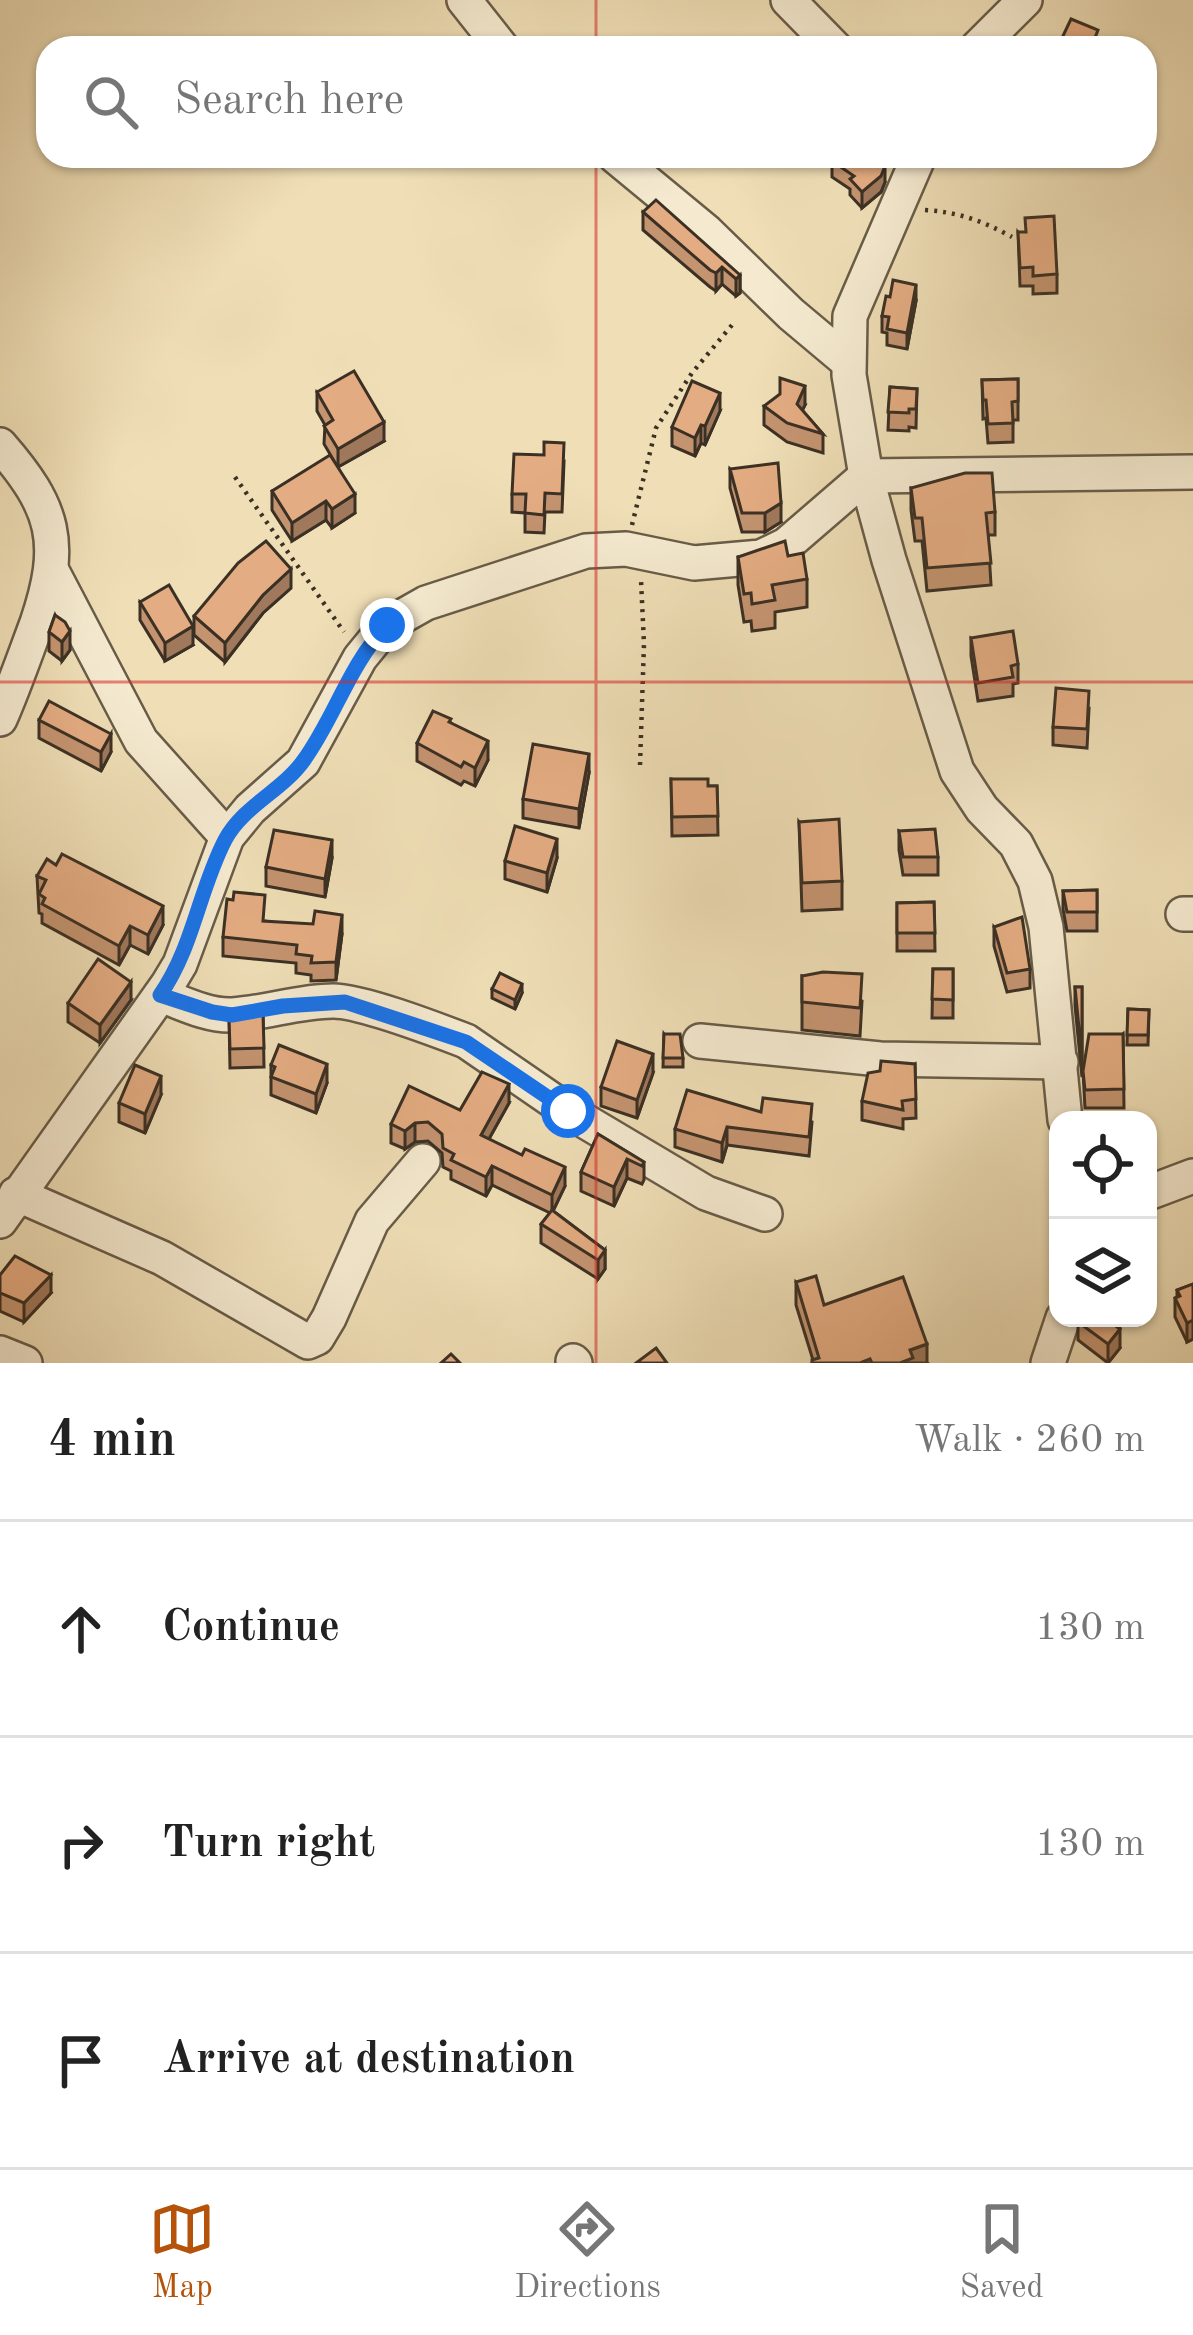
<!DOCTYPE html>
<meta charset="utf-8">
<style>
:root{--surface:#fff;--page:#f6f6f6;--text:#222;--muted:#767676;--line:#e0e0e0;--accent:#b45309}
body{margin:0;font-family:"Old Standard TT",serif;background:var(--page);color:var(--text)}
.controls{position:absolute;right:36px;bottom:36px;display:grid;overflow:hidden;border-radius:24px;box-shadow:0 3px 9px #0004}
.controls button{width:108px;height:108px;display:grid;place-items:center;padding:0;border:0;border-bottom:3px solid var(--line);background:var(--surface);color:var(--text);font:60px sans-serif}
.stop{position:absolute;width:36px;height:36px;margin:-27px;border:9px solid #1a73e8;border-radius:50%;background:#fff}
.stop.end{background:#1a73e8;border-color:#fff;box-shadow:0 3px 12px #0008}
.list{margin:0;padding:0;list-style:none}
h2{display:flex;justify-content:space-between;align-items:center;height:156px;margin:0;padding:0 48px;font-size:51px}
h2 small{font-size:39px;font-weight:400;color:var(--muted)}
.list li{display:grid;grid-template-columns:78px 1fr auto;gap:36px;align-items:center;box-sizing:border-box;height:216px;padding:0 48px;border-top:3px solid var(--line)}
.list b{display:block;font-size:45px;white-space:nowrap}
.list em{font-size:39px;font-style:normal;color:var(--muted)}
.icon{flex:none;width:66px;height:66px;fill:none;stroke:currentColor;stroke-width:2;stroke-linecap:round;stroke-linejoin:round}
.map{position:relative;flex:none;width:1193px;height:1363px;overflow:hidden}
.search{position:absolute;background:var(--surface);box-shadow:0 3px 9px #0004;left:36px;right:36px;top:36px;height:132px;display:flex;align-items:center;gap:30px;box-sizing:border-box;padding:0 42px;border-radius:36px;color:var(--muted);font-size:45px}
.sheet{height:804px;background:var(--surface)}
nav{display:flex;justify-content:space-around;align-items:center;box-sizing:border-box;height:168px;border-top:3px solid var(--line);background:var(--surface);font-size:33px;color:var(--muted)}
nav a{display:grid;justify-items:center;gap:6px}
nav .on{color:var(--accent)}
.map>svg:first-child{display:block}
</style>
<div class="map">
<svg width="1193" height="1363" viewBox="0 0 1193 1363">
<rect width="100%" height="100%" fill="#efdeb6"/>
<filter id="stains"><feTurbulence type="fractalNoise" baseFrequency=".00167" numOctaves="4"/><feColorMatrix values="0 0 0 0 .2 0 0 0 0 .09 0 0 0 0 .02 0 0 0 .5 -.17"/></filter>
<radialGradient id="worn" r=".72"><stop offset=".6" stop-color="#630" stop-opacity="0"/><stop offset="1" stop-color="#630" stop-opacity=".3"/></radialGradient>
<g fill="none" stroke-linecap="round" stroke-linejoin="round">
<!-- minor casing -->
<g stroke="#685c48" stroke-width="38">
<g id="minor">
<path d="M464,0L502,48"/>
<path d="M788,0L835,48"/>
<path d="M977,48L1025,0"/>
<path d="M615,156L707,232L791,314L847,361"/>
<path d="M919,156L850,316L849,375L866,476L889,560L957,771L982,809L1016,844L1035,881L1046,927L1065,1120"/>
<path d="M0,445C55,508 64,543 37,623C25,655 14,687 0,719"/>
<path d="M52,571L141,741L227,837"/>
<path d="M1183,914H1193"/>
<path d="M161,995C182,1003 208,1016 232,1015C266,1013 299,1001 333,1001C362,1001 437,1030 466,1041L568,1111L706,1193L765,1214"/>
<path d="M700,1041L880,1059L1061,1062"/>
<path d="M1148,1193L1193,1176"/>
<path d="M16,1194L162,1258L308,1342L317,1338L329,1318L372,1221L423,1161"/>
<path d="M0,1221L168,984L180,964L227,837L250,809L303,762L360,658L387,625L426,603L586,551L626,549L694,563L761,557L786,545L866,476L1193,472"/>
<path d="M0,1353L25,1363"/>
<path d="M573,1361L575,1363"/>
<path d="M1048,1363L1063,1318"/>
</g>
</g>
<!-- path -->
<g stroke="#3b3024" stroke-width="4.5" stroke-dasharray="3 6" stroke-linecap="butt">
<path d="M925,210C958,212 983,221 1012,237"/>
<path d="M235,477L344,632"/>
<path d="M632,525L656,428L692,373L732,325"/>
<path d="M640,765L644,644L641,580"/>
</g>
<!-- minor -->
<use href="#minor" stroke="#f5ead0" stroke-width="33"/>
</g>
<!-- wall -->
<g fill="#c49470" stroke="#3b3024" stroke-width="3">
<path d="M832,161L885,182L881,192L862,208L850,195V189L832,177Z"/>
<path d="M643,212L740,275V293L736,296L722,284L716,291L710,287L643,230Z"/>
<path d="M1018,232L1057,274V293L1033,294V286H1020Z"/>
<path d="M916,301L907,349L887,345V333L882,332V316Z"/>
<path d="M1018,379V420H1013V442L988,443L986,418L983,419L982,380Z"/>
<path d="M890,387L917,389L916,428L909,427V431L888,430Z"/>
<path d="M317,392L384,441L338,467L355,513L332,528L326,520L292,541L272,510V491L337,466L324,444L325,425L317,411Z"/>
<path d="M805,405L802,410L823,434V453L787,442L764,425V406Z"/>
<path d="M720,411L705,445L701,443L695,456L672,446V427Z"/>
<path d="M564,462L562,512H545L544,533L525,532V513L512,512V494Z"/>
<path d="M730,469L781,522L765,532H742L730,488Z"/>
<path d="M911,488L995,512V535H988L991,585L927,591L922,541H915L911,510Z"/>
<path d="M788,556L807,579V607L775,612V628L752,631L751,621L744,622L738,585V557Z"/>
<path d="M291,588L263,613L225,662L194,635V616Z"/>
<path d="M140,602L193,645L165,661L140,620Z"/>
<path d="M55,615L70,650L62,661L49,651V632Z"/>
<path d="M971,638L1018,664V683L1013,684V696L978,701L971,656Z"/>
<path d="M1089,709L1087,748L1053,745V727Z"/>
<path d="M39,720L111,752L101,771L39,738Z"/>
<path d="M451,723L488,760L475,786L464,781L461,785L417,761V743Z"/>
<path d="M589,773L579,828L523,818V799Z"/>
<path d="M671,779L708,786H717L718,835L672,836Z"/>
<path d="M799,822L842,881V909L802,911Z"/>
<path d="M899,831L938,857V875H903L899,850Z"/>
<path d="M332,858L325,897L266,886V867Z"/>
<path d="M557,858L547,892L505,879V861Z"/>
<path d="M37,876L163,925L148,954L130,945L119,965L42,923V914L39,913Z"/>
<path d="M1097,890V931H1067L1063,909V891Z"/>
<path d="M934,902L935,951H897V903Z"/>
<path d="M265,921L342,934L336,980L311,981V975L296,973V963L223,956V937Z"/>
<path d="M994,927L1030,969V988L1007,992L994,946Z"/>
<path d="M933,969H953V1018H932Z"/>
<path d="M802,976L862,1001L860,1036L802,1030Z"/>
<path d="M1075,987H1082V1077L1075,1006Z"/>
<path d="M492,989L522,993L515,1009L492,998Z"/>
<path d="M131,1000L100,1043L68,1022V1003Z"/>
<path d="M1128,1009L1149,1010L1148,1045H1127Z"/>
<path d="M263,1014L264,1067L230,1068L229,1017Z"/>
<path d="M664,1034L683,1058V1067H663Z"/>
<path d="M1123,1034L1124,1108H1085L1083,1071Z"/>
<path d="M915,1064L916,1118L903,1119V1129L862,1120V1101Z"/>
<path d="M271,1065L327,1083L316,1113L271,1095Z"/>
<path d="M653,1073L637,1118L601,1106V1087Z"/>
<path d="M161,1095L145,1133L119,1122V1103Z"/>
<path d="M509,1103L489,1139L565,1186L553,1211L605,1250V1269L598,1279L541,1243V1224L550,1213L492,1185L486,1196L451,1179V1171L443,1167L442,1153L428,1141L415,1142L405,1149L391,1143V1124Z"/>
<path d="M761,1112L812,1122L809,1156L727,1145L722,1162L675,1147V1129Z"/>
<path d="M598,1134L644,1162V1180L642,1184L627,1178L614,1206L581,1191V1172Z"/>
<path d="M0,1275L51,1293L24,1322L0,1311Z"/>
<path d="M796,1282L824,1305L927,1363H812L813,1360L796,1305Z"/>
<path d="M1193,1284V1339L1187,1342L1175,1317V1298L1177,1297V1290Z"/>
<path d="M1078,1322L1120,1348L1108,1363L1078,1340Z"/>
</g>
<!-- shaded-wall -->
<g fill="#a0785b" stroke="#3b3024" stroke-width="3">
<path d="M885,166V182L881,192L862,208V192Z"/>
<path d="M722,267V284L716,291V273Z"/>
<path d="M740,275V293L736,296V279Z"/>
<path d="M916,285V301L907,349V333Z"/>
<path d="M805,386V405L797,422V404Z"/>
<path d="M720,393V411L705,445V426Z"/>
<path d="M384,422V441L338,467V449Z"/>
<path d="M701,425V443L695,456V438Z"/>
<path d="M355,494V513L332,528V509Z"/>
<path d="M326,501V520L292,541V523Z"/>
<path d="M781,503V522L765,532V513Z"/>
<path d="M291,569V588L263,613L225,662V643L263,595Z"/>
<path d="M193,626V645L165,661V643Z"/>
<path d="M70,631V650L62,661V642Z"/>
<path d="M111,734V752L101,771V752Z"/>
<path d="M488,741V760L475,786V768Z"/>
<path d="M589,754V773L579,828V809Z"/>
<path d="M557,839V858L547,892V873Z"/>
<path d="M332,840V858L325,897V879Z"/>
<path d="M163,906V925L148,954V935Z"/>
<path d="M342,915V934L336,980V962Z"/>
<path d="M130,926V945L119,965V946Z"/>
<path d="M131,982V1000L100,1043V1025Z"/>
<path d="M522,984V993L515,1009V1000Z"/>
<path d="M653,1054V1073L637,1118V1100Z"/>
<path d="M327,1064V1083L316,1113V1094Z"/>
<path d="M161,1076V1095L145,1133V1114Z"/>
<path d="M509,1084V1103L481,1153V1135Z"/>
<path d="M415,1123V1142L405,1149V1131Z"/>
<path d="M727,1127V1145L722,1162V1143Z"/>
<path d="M627,1159V1178L614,1206V1187Z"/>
<path d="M492,1166V1185L486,1196V1177Z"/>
<path d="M565,1167V1186L552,1213V1195Z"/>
<path d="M605,1250V1269L598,1279V1260Z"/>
<path d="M51,1275V1293L24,1322V1303Z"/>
<path d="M1193,1320V1339L1187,1342V1323Z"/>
<path d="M1120,1329V1348L1108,1363V1344Z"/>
<path d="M927,1344V1363H900L910,1350Z"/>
</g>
<!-- building -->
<g fill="#e4ac82" stroke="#3b3024" stroke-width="3">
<path d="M1071,19L1098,30L1091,48H1060L1062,38Z"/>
<path d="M835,156H859L863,158L865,156H875L885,166L881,176L862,192L850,179L854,176L832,161Z"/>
<path d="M656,200L740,275L736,279L722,267L716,273L710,270L643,212Z"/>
<path d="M1054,216L1057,274L1033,276V267L1020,268L1018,232H1026L1025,218Z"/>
<path d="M893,280L916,285L907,333L887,329L889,317L882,316L886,296L890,297Z"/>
<path d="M354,371L384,422L338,449L324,426L333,420L317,392Z"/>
<path d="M780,378L805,386L797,404L823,434L787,423L764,406L780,394Z"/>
<path d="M1018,379V401L1012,402L1013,423L988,424L986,400H983L982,380Z"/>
<path d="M692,381L720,393L705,426L701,425L695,438L672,427Z"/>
<path d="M890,387L917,389L916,409H909V413L888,412Z"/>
<path d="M544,442L564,443L562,494L545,493L544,515L525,513L526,494H512L514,454L544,455Z"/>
<path d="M330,455L355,494L332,509L326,501L292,523L272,491Z"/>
<path d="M778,463L781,503L765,513H742L730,469Z"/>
<path d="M965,473H992L995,512L986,513L991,563L927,568L922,518H915L911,488Z"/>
<path d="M266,541L291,569L263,595L225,643L194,616L238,563Z"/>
<path d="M785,541L788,556L803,553L807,579L772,585L775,600L752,604L751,593L744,594L738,557Z"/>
<path d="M169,585L193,626L165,643L140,602Z"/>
<path d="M55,615L65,622L70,631L62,642L49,632Z"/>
<path d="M1013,631L1018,664L1011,666L1013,677L978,683L971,638Z"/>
<path d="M1056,688L1089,691L1087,729L1053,727Z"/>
<path d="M49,701L111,734L101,752L39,720Z"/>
<path d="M433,711L451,719L449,722L488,741L475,768L464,762L461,767L417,743Z"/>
<path d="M533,744L589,754L579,809L523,799Z"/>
<path d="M671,779H708V786H717L718,816L672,817Z"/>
<path d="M839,819L842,881L802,883L799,822Z"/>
<path d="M515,826L557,839L547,873L505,861Z"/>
<path d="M935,829L938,857H903L899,831Z"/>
<path d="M274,830L332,840L325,879L266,867Z"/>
<path d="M62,854L163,906L148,935L130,926L119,946L42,904L45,898L39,894L46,880L37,876L47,859L56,865Z"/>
<path d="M1097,890V912H1067L1063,891Z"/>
<path d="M234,892L265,895L263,921L313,924L315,911L342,915L336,962L311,963L312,956L296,954L297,945L223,937L227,899L233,900Z"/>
<path d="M934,902L935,933H897V903Z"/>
<path d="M1022,917L1030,969L1007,973L994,927Z"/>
<path d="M98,959L131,982L100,1025L68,1003Z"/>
<path d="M933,969H953V1000L932,999Z"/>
<path d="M823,972L862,974L860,1008L802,1002V976Z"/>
<path d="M500,973L522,984L515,1000L492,989Z"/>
<path d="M1075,987H1082V1059Z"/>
<path d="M1128,1009L1149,1010L1148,1035H1127Z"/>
<path d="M263,1014L264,1048L230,1049L229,1017Z"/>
<path d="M664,1034H680L683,1058H663Z"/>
<path d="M1089,1034H1123L1124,1089L1085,1090L1083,1071Z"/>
<path d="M617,1041L653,1054L637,1100L601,1087Z"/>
<path d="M279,1045L327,1064L316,1094L271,1077L275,1067L271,1065Z"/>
<path d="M881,1061L915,1064L916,1099L902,1101L903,1110L862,1101L868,1073L880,1071Z"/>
<path d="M135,1065L161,1076L145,1114L119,1103Z"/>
<path d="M482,1072L509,1084L481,1135L522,1155L525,1149L565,1167L552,1195L492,1166L486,1177L451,1160L454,1154L443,1148L442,1134L428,1122L415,1123L405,1131L391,1124L409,1086L460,1110Z"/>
<path d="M687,1090L761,1112L763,1098L812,1104L809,1137L727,1127L722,1143L675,1129Z"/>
<path d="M598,1134L644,1162L642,1166L627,1159L614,1187L581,1172Z"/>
<path d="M552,1210L605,1250L598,1260L541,1224Z"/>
<path d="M15,1256L51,1275L24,1303L0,1293V1275Z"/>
<path d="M816,1276L824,1305L903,1277L927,1344L910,1350L913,1358L900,1363H872L870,1359L860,1363H812V1360L819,1358L796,1282Z"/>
<path d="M1193,1284V1320L1187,1323L1175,1298L1180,1296L1177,1290Z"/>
<path d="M1080,1318H1104L1120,1329L1108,1344L1078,1322Z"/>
<path d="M656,1348L667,1363H636Z"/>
<path d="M451,1354L460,1363H441Z"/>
</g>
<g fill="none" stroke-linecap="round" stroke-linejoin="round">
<!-- route -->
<path stroke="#1a73e8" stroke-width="15" d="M387,625C349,665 335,717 304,760C282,791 243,806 225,840C199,890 193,948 160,995L212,1012L232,1015L283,1006L345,1002L466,1042L568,1111"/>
</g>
<!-- grid -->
<path fill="none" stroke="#d62828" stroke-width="3" stroke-opacity="0.55" d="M596,0V48M596,156V1363M0,682H1193"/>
<rect width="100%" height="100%" filter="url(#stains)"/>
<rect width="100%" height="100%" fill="url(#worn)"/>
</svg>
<div class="controls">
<button><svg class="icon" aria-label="locate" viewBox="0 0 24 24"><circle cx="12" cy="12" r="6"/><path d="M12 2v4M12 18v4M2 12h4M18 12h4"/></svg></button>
<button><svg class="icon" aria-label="layers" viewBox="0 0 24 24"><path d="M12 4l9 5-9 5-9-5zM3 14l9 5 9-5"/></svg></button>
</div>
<div class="stop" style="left:568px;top:1111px"></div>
<div class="stop end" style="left:387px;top:625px"></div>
<div class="search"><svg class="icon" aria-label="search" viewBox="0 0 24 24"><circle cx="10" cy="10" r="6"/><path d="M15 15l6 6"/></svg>Search here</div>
</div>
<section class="sheet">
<h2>4 min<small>Walk · 260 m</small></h2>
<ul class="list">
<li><svg class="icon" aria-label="ahead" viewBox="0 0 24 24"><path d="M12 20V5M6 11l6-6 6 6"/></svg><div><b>Continue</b></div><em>130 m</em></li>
<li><svg class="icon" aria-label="right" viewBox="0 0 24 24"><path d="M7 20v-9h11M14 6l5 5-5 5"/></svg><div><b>Turn right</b></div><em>130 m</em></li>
<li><svg class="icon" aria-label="arrive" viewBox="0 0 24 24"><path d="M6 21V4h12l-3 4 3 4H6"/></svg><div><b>Arrive at destination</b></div></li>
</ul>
</section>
<nav>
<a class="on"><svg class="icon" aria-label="map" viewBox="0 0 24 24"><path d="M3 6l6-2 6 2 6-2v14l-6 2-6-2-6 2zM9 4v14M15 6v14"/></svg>Map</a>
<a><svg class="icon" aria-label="directions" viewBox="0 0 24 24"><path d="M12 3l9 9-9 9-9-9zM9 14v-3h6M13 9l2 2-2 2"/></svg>Directions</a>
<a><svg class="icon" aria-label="saved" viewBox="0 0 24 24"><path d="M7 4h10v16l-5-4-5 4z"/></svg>Saved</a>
</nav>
